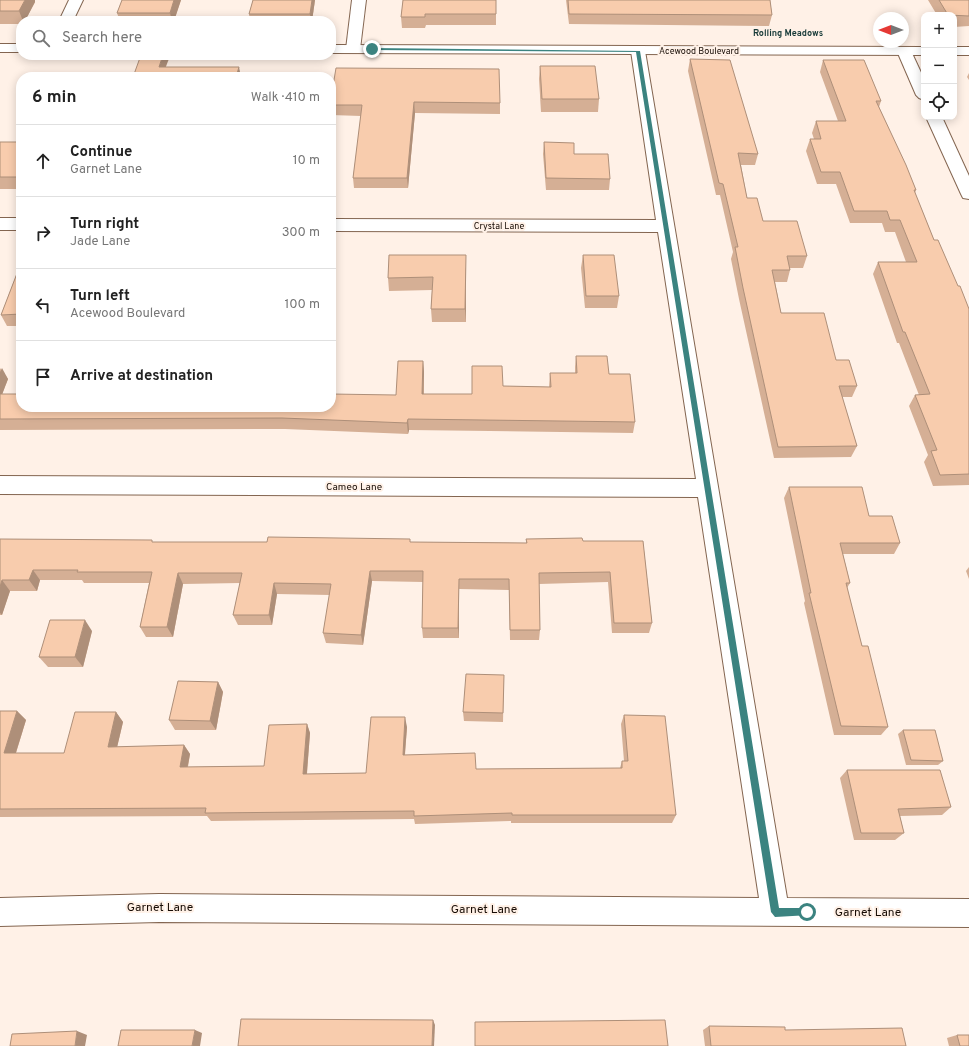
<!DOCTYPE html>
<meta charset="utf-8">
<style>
:root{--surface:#fff;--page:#f2f2f2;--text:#222;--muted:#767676;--line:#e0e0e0}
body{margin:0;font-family:Overpass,sans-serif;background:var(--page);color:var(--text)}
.controls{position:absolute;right:12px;top:12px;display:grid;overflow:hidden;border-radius:8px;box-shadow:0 2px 10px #0003}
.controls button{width:36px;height:36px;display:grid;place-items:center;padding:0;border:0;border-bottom:1px solid var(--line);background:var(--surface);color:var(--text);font:20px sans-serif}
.compass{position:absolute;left:873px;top:12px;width:36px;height:36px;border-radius:50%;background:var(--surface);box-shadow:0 2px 10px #0003;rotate:270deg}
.stop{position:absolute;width:12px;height:12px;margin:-9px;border:3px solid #3b8380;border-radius:50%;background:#fff}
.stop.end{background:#3b8380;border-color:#fff;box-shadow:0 1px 4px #0008}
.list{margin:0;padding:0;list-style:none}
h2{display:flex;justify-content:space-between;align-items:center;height:52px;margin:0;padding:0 16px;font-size:17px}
h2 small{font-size:13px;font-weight:400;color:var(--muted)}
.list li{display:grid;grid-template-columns:26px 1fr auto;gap:12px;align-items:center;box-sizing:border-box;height:72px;padding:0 16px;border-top:1px solid var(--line)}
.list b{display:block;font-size:15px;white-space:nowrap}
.list p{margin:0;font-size:13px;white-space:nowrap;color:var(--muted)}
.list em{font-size:13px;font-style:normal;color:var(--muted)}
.icon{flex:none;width:22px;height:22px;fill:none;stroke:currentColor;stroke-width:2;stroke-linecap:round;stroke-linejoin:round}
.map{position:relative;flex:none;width:969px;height:1046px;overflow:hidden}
.search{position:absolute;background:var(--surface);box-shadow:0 2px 10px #0003;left:16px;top:16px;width:320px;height:44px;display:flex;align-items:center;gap:10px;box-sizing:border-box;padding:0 14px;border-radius:16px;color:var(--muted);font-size:15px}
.panel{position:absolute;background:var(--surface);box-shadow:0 2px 10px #0003;left:16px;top:72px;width:320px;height:340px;border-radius:16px}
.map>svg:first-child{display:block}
</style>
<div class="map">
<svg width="969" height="1046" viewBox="0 0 969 1046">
<rect width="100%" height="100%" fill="#fff1e7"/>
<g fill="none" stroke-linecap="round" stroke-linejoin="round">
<!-- minor casing -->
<g stroke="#836550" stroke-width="2">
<g id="minor">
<path d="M69,0H83L73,21H59Z"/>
<path d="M352,0H366L360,49L358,52H348L346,49Z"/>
<path d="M638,47L643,48L645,51L787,898L969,899V927L159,922L0,926V898L159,894L759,898L698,497L0,494V476L696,479L658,232L331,231V219L656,220L631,51L633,48Z"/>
<path d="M904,47L909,48L911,51L924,79V100L919,98L916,95L897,51L899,48Z"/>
<path d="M926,117H942L969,176V199L963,198L961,194Z"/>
<rect x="0" y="218" width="21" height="12"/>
</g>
</g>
<!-- tertiary casing -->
<g stroke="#836550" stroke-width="2">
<g id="tertiary">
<rect x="0" y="44" width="21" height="8"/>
<path d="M331,45L924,47V55L331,53Z"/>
<rect x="954" y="47" width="15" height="8"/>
</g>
</g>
<!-- minor -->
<use href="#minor" fill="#fff" fill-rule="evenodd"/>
<!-- tertiary -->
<use href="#tertiary" fill="#fff" fill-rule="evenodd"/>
</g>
<!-- wall -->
<g fill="#d5af95">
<path d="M0,0L35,2L25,21H21V24H0Z"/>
<path d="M122,0H181L174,21H120L117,13Z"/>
<path d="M253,0H315L312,21H250L249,14Z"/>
<path d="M403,0L496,14V25H426L425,28H402L401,17Z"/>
<path d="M566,0H770L772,15L769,26L569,24Z"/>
<path d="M928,0H969V26L954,27V15H937Z"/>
<path d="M690,59L758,154L755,165H741L747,198L763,221L807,256L803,268H790V270L787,282H775L781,313L836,360L857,386L852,397H842L857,446L851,457L774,458L739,299L731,259L733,252L720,195H716L688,71Z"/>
<path d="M823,60L881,101L879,107L916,190L915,193L934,240L969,309V485L933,486L924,462L928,455L909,406L915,395H919L899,343H897L873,274L878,262H906L895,232H885L882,223H850L836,184H817L806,151L810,139H814L812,133L816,121H838L820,72Z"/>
<path d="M540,66L599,99L598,112H541L539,79Z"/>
<path d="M969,73V80L967,77Z"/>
<path d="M331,98L500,103V114L415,113L408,188H354L353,178L361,116L331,115Z"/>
<rect x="0" y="142" width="21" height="47"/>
<path d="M544,142L574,154L610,179L609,190H546L543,154Z"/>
<path d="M583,255L619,296L617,308H585L581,268Z"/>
<path d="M21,263V326H7L1,315Z"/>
<path d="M466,268V322H432L431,309L432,290L389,291L388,278Z"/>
<path d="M576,356L609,374L635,422L633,433L409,430L408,434L285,429L0,430V368L8,379L2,394L396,395L423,361L424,372V394H472L503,386L549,387L550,373H575V367Z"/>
<path d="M789,487L869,516L900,543L894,554H843L850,583L847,588L862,646L888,727L881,735H834L804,603L805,601L784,498Z"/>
<path d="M0,539L154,542H410L526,543V539L583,541H643L652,623L649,633H612L608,582L539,584L540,630L539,640H510L509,590L459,589V638H423L422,628L423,582L372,581L363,645L326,643L323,633L330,595L277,594L272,625H238L233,615L240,583L183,584L173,637H146L140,627L149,583H84L82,580H40L37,591H10L2,615H0Z"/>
<path d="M969,567V579L966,571Z"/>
<path d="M92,631L83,667H48L39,657Z"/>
<path d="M504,675L503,722L464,721L463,712Z"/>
<path d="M218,682L223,692L216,730H175L169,720Z"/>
<path d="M0,711H17L26,720L16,753H64L116,712L123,722L117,747L184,745L190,754L188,767L264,766L307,724L310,733L307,774L366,773L407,727L405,755L476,769L620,768L622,761H624L621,724L624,715L676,815L672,823H511V821L415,824L414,819L211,821L207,816L0,817Z"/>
<path d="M903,730L943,761L938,765H906L898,734Z"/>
<path d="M847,770L951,807L942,815L900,816L904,833L895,840H854L840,778Z"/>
<path d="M709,1026L785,1030L906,1046H705L703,1030Z"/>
<path d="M957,1035L969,1046H949L947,1038Z"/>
</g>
<!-- shaded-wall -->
<g fill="#ae8f79">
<path d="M25,0H35V2L25,21H23L19,11Z"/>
<path d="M174,0H181L174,21H172L170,13Z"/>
<path d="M312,0H315L312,21H311L310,14Z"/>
<path d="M163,55H169L170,56L162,77L159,67Z"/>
<path d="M239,67L241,77H236Z"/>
<path d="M414,102L415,113L408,188L407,178Z"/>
<path d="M466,255V322L465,309Z"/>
<path d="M423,361L424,372L423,406L422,394Z"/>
<path d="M2,368L8,379L0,400V372Z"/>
<path d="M408,419L409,430L408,434L407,423Z"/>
<path d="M33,570L40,580L37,591L29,580Z"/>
<path d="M370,571L372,581L363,645L361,635Z"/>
<path d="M178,573L183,584L173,637L167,627Z"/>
<path d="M459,579V638L458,628Z"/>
<path d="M2,580L10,591L2,615L0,613V587Z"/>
<path d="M274,583L277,594L272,625L269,615Z"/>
<path d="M85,620L92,631L83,667L75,657Z"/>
<path d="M218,682L223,692L216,730L210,721Z"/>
<path d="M17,711L26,720L13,762L4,753Z"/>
<path d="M116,712L123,722L115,756L108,747Z"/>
<path d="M405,717L407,727L404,764L403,755Z"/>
<path d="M307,724L310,733L306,783L303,774Z"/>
<path d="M184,745L190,754L186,775L180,767Z"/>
<path d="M433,1020L435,1025L434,1046H432Z"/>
<path d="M195,1030L202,1033L200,1046H192Z"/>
<path d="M77,1031L87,1035L85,1046H75Z"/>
</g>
<!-- building -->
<g fill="#f8ccad" stroke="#ae8f79">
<path d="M0,0H25L19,11H0Z"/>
<path d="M122,0H174L170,13H117Z"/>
<path d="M253,0H312L310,14H249Z"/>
<path d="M403,0H496V14H425V17H401Z"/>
<path d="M568,0H770L772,15L569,14Z"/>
<path d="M939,0H969V16L948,15Z"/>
<path d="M141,55H163L159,67H239L236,77H133Z"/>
<path d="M690,59L730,60L758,154L738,153L747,198H757L763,221H797L807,256H787L790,270H772L781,313H824L836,360H849L857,386H839L857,446L778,447L743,288L735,247H738L723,184L719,183Z"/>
<path d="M823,60H864L881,101H876L906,165L916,190H914L934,240H938L958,286H960L969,309V474L940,475L931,451L937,450L915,395L930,394L905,332H903L878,262H917L900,220H890L887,211H854L840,172H821L810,139H821L816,121H846Z"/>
<path d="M540,66H595L599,99H542Z"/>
<path d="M336,68L499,69L500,103L414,102L407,178H353L362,105H331V98Z"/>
<rect x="0" y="142" width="21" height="35"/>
<path d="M544,142L574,143V154H608L610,179L546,178Z"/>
<path d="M389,255H466L465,309H431L433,277L388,278Z"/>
<path d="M583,255H614L619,296H586Z"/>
<path d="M21,263V314L1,315Z"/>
<path d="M576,356H607L609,374H630L635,422L408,419L407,423L282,418L0,419V394H21V407H331V394L396,395L398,361H423L422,394H472V366H502L503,386L551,387L550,373H577Z"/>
<path d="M789,487H862L869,516H892L900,543H840L850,583H846L862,646H868L888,727L841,726L809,593H811Z"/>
<path d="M268,537L410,539V542L527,543L526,539L582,538L583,541H643L652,623H614L610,572L539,573L540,630H510L509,579H459L458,628H422L423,571H370L361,635L323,633L331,584L274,583L269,615H233L242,573H178L167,627H140L152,572H77L78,570H33L29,580H2L0,587V539L152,540V542H267Z"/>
<path d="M50,620H85L75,657H39Z"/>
<path d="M466,674L504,675L503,713L463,712Z"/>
<path d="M178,681L218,682L210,721L169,720Z"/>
<path d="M0,711H17L4,753H64L75,712H116L108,747L184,745L180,767L264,766L269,725L307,724L303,774L366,773L371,717H405L403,755L475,753L476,769L622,768V761H628L624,715L665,716L676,815H512V813L414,816V811L205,813L206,808L0,809Z"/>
<path d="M903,730H935L943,761L911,760Z"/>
<path d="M847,770H940L951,807L898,809L904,833H861Z"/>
<path d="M241,1019L433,1020L432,1046H238Z"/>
<path d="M665,1020L668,1046H475V1022Z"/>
<path d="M709,1026L785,1027V1030L902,1028L906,1046H711Z"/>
<path d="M121,1030H195L192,1046H118Z"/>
<path d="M77,1031L75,1046H10L12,1034Z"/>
<path d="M957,1035H969V1046H960Z"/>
</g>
<!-- route -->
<path fill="#3b8380" d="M371,48L640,51L779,908H807L811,912L810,915L775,917L771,912L636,52L372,50Z"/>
<g text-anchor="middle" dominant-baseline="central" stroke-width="4" stroke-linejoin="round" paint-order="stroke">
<!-- far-neighbourhood labels -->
<g font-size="9" font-weight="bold" fill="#173a38" stroke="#fff1e7">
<text x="788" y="33">Rolling Meadows</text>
</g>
<!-- far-street labels -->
<g font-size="9" fill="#170c05" stroke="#fff1e7">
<text x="699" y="51">Acewood Boulevard</text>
<text x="499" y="226">Crystal Lane</text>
</g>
<!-- street labels -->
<g font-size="10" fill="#170c05" stroke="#fff1e7">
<text x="354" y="487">Cameo Lane</text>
</g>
<!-- near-street labels -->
<g font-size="12" fill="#170c05" stroke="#fff1e7">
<text x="160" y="908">Garnet Lane</text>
<text x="484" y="910">Garnet Lane</text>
<text x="868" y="913">Garnet Lane</text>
</g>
</g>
</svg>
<div class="controls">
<button>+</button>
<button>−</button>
<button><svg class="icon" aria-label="locate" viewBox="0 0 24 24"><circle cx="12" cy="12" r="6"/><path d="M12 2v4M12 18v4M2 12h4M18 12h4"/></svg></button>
</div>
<svg class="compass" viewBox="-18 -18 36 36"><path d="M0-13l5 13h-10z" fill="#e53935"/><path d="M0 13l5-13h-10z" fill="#767676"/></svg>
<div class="stop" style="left:807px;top:912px"></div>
<div class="stop end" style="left:372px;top:49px"></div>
<div class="search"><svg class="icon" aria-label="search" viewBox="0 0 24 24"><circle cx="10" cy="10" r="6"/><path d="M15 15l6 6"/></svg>Search here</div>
<section class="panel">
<h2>6 min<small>Walk · 410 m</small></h2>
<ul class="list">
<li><svg class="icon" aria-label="ahead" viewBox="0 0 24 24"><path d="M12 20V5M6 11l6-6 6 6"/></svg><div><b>Continue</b><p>Garnet Lane</p></div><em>10 m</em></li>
<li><svg class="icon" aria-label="right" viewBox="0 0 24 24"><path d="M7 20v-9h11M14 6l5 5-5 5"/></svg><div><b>Turn right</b><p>Jade Lane</p></div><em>300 m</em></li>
<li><svg class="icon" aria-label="left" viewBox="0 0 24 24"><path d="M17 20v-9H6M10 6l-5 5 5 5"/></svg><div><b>Turn left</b><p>Acewood Boulevard</p></div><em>100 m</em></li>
<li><svg class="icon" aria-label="arrive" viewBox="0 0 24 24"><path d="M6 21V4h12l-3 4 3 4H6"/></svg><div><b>Arrive at destination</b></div></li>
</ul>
</section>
</div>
